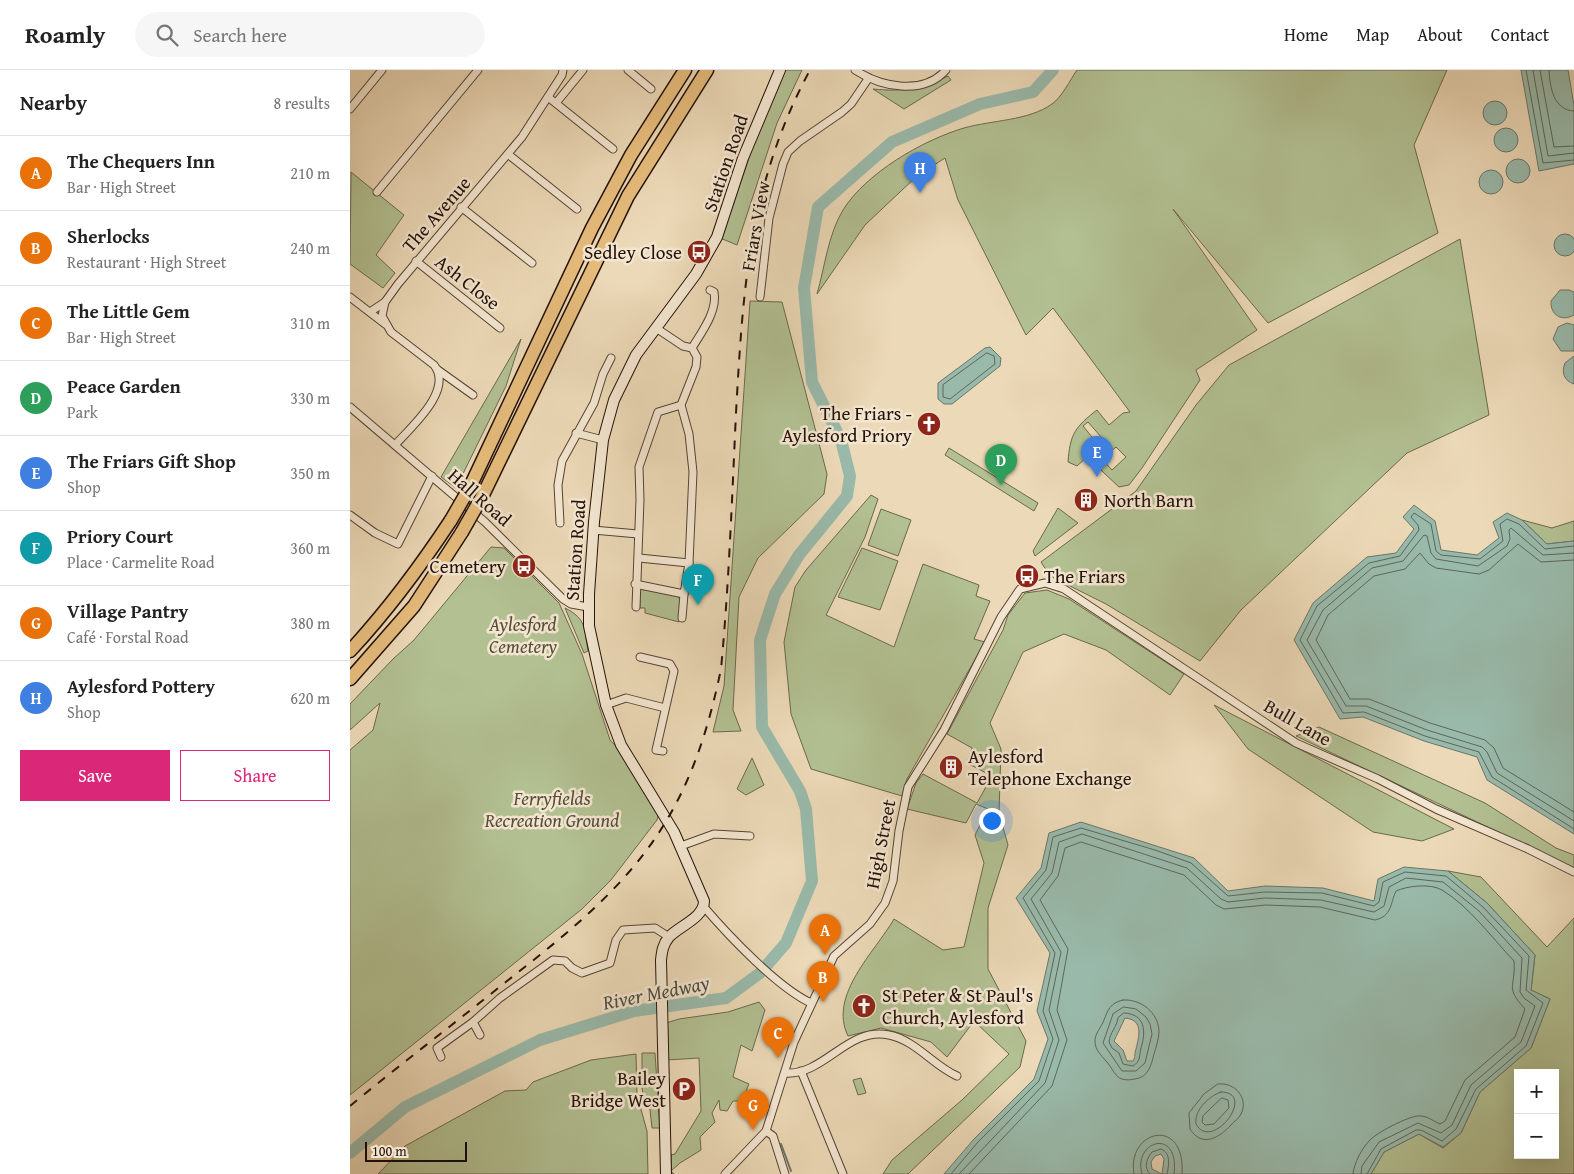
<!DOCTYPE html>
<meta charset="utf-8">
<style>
:root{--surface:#fff;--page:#f6f6f6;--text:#222;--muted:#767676;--line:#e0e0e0;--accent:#db2777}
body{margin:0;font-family:"Gentium Book Plus",serif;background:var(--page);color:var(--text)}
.controls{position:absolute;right:15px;bottom:15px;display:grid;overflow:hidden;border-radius:0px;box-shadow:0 5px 20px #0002}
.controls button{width:45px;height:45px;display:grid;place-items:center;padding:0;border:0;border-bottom:1px solid var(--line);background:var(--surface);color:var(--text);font:25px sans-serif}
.scale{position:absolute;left:15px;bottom:12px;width:102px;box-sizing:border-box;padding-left:5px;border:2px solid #241109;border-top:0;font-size:14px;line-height:18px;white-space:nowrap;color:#241109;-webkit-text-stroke:4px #f3e6d0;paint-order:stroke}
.you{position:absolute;left:641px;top:750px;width:18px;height:18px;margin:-12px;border:4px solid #fff;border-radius:50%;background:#1a73e8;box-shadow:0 0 0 8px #1a73e833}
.badge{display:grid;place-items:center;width:32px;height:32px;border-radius:50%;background:var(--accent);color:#fff;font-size:16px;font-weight:700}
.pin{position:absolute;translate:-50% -41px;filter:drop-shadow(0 1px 2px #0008)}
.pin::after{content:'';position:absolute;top:26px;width:18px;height:15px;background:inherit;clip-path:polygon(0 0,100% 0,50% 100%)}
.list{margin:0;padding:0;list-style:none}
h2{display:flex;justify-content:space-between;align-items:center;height:65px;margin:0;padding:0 20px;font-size:21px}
h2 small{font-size:16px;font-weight:400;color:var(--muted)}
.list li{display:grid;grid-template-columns:32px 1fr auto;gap:15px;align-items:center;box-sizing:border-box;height:75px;padding:0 20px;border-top:1px solid var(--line)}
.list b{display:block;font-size:19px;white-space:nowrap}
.list p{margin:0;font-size:16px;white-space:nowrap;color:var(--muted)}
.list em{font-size:16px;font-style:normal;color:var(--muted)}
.actions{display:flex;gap:10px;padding:15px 20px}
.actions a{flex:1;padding:11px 0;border:1px solid var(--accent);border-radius:0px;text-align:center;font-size:18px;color:var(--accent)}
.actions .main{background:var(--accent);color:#fff}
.icon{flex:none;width:28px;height:28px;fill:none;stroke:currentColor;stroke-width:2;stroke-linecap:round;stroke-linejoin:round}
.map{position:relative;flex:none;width:1224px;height:1104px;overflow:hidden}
header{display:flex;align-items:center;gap:30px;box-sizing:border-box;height:70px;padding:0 25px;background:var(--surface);border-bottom:1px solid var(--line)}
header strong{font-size:24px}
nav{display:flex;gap:28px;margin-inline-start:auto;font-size:18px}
.search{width:350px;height:45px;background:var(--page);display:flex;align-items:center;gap:12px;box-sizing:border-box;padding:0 18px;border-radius:28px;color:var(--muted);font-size:19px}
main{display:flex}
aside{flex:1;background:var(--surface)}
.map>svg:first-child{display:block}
</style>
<header>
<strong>Roamly</strong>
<div class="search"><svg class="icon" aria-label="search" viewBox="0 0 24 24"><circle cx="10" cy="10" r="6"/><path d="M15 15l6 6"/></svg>Search here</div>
<nav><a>Home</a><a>Map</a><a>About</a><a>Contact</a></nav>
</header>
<main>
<aside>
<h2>Nearby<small>8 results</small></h2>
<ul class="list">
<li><span class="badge" style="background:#e8710a">A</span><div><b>The Chequers Inn</b><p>Bar · High Street</p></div><em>210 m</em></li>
<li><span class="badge" style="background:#e8710a">B</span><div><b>Sherlocks</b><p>Restaurant · High Street</p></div><em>240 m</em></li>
<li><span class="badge" style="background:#e8710a">C</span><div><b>The Little Gem</b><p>Bar · High Street</p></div><em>310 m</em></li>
<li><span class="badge" style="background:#2e9e5b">D</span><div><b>Peace Garden</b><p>Park</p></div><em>330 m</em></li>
<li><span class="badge" style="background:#3f7fe0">E</span><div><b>The Friars Gift Shop</b><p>Shop</p></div><em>350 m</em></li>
<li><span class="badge" style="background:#0f9aa8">F</span><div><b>Priory Court</b><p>Place · Carmelite Road</p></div><em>360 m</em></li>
<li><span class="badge" style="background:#e8710a">G</span><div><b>Village Pantry</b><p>Café · Forstal Road</p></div><em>380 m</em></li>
<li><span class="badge" style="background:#3f7fe0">H</span><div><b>Aylesford Pottery</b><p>Shop</p></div><em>620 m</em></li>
</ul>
<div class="actions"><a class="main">Save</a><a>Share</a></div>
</aside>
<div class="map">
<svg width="1224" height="1104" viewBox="0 0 1224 1104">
<rect width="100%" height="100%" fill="#ecd9b7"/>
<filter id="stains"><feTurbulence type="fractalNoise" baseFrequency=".004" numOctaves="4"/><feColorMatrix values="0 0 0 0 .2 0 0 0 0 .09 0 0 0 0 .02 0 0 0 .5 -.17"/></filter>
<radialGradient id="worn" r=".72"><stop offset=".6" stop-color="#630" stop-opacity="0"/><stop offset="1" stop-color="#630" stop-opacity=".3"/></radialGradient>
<!-- green -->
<g fill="#b2c092" stroke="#6b684e" fill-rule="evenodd">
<path d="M435,0H452L427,53L387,175L370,168L412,52Z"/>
<path d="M727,0H1097L1064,75L1088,163L918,253L823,139L907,260L846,300L850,310L792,398L779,415L769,417L737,387L727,396L718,392C720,364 725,357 747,340L759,355L773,343L780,342L703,238L676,265L608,130L595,88L567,106L515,155L467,224C475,196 478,165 493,140C516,103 573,70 614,58C642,50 678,51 702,34C712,27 720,10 727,0ZM738,352L752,368L746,372L733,356ZM766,377L776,387L762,400L752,389Z"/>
<path d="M598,6L601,10L554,39L523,19C551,22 573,19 598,6Z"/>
<path d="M1,102L54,145L26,185L45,203L33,218L0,194Z"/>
<path d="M1110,169L1139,345L1057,383L891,540L850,591L756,534L700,506L691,492L786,421L846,335L879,295Z"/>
<path d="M400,231L432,232L477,404L474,424L408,488L389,527L383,640L391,661L363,662L374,616Z"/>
<path d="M171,269L156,316L106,418L91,407Z"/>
<path d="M599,378L688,433L684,441L595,385Z"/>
<path d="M521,425L528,429L515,467L476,545L544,577L573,494L629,515L626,526L640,531L624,569L635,572L557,709L552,726L461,699L441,644L434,572L445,517L456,500Z"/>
<path d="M708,438L728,453L685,486L683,481Z"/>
<path d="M531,439L561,450L548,486L518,475Z"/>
<path d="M1172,450L1202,458L1224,451V471L1197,474Z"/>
<path d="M141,477L154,478L209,533L232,584L260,670L273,684L309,741L307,750L261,810L232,839L0,1025V680L23,660L30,633L0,660V634L43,589L64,570Z"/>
<path d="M512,478L548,491L530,540L488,527Z"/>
<path d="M290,518L328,526L331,532L329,552L295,543V538H290Z"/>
<path d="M697,520L719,529L834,604L820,625L756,580L714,564L673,582L640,653L651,679L649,743L658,775L638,838V899L676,971L670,997L558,1104H533L542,1090L612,1030L659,984L624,951L597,987L581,972L531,958L498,966C478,925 525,882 544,849L593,880L614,877L634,793L625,765L638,739L626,734L616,753L557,739L566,713L573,704L627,733L642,706L617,693L622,678L597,664L653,560L658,545L675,523Z"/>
<path d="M215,538C237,549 234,559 238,581L234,583Z"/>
<path d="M864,635L1104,759L1072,771L1023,762L898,679Z"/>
<path d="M969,657L1135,733L1206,778L1224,785V798L946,666Z"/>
<path d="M402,688L414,715L396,725L387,719Z"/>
<path d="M1098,801L1131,807L1197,877L1224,848V1104H1021L1034,1082L1069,1064L1093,1078L1111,1063L1130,1022L1181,978L1200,929L1181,920L1185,885L1137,833ZM1168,1003H1205V1085H1168Z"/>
<path d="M409,932L415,940L402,981L391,975L383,1007L399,1014L392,1031H383L377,1041L370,1040L369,1030L362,1043L365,1052L350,1067L351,1080L330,1093L321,1101L324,1104H321V1085L325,1084L351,1041L349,988L317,990L316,953L329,949L378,942Z"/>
<path d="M292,983H305L310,1058H302L300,1040L294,1029L292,1018Z"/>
<path d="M286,984L287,1025L297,1061L298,1104H28L55,1076L155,1021L176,1020L183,1012L241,990Z"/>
<path d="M511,1008L516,1023L508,1025L503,1010Z"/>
</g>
<!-- water -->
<g fill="#99baab" stroke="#6a766a" fill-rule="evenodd">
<path d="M1171,0H1218L1224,35V94L1189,101Z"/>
<circle cx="1145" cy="43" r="12"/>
<circle cx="1156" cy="70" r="12"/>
<circle cx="1168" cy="101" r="12"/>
<circle cx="1141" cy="112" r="12"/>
<circle cx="1215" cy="175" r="11"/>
<path d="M1210,220H1219L1224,222V245C1212,252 1200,245 1201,231Z"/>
<path d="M1217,253L1224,255V281H1211L1203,269L1208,257Z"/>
<path d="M640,277L651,288L650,296L602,334H594L588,329V313L635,278Z"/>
<path d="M1224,286V314C1214,311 1211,302 1215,293Z"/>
<path d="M1064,435L1085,451L1091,480L1127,485L1149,468L1143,452L1157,443L1172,450L1197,474L1224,471V764L1137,710L1127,687L1074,671L1013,647L990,649L944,570L963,533L1017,487L1046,483L1064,459L1053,447Z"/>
<path d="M731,752L844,788L878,821L915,816L973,818L1024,831L1028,809L1054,797L1098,801L1137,833L1185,885L1181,920L1200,929L1181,978L1130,1022L1111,1063L1093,1077L1069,1064L1034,1082L1021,1104H594L624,1069L684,1009L698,969L687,941L700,883L666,828L691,798L699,763ZM775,948C794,950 789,966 786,979C784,984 786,986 783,991H777L773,980L764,971ZM811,1084L814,1089L812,1104L802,1099L801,1092L805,1086Z"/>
</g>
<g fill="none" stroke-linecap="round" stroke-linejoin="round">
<!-- shore -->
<g stroke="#5e665a" stroke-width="1">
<path d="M1176,0L1193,93L1224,90"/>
<path d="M1183,0L1198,86L1224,83"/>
<path d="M1190,0L1204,77L1224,76"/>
<path d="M1199,0C1200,17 1203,40 1224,41"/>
<path d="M637,283L644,286L645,294L600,329L593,327V315Z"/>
<path d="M1224,476L1195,479L1169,454L1157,449L1150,454L1153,471L1130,489L1091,485L1086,481L1081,454L1064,443L1061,447L1068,455L1069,460L1050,486L1019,493L967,536L950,570L993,643L1014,642L1075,666L1129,682L1142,707L1224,759"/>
<path d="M1224,483L1193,485L1161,458L1159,460L1160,469L1157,476L1128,496L1086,489L1081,483L1077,466L1074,465L1053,491L1022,498L973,540L957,570L996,636H1016L1077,660L1132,677L1137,682L1147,703L1224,751"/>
<path d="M1224,490L1191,492L1168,474L1139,500L1129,504L1086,498L1079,494L1070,483L1055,499L1024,506L978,545L966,570L1000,629H1019L1080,653L1135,670L1144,678L1153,698L1224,742"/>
<path d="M773,930C791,929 808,942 809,961C809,969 806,977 804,984C801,995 799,1007 785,1009C765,1013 766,1002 756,991C751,985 745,980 745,971C745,963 751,958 754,950C758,940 760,933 773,930Z"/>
<path d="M774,937L786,939L796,947L800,954L802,964L795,993L786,1001H772L753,973L763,944Z"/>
<path d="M774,943C796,944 796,962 791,978C789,986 791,991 783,996L773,994L769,983L762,978L759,972C760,962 767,957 768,948Z"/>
<path d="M868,1014C885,1012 899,1028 891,1044C889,1049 884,1051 881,1055C869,1068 852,1078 840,1059L839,1043L854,1024Z"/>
<path d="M871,1022C908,1022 862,1083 846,1054C844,1040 859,1026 871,1022Z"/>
<path d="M872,1028L878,1030L879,1038L864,1054L855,1055L852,1052L853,1046Z"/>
<path d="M601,1104L628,1072L689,1011L703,969L693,941L705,883L673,828L696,800L703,767L731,758L805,780L841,793L878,826L915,822L972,823L1024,836L1029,832L1033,812L1055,802L1096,806L1133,837L1179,886L1176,920L1193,933L1176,976L1126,1019L1106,1059L1092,1071L1071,1060H1066L1031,1079L1017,1104"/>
<path d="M609,1104L695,1013L709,970L699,940L711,882L681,829L702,803L709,772L732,764L837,798L871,829L878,832L915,828L971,830L1024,842L1034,836L1039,817L1056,808L1093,812L1129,841L1172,888L1170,922L1174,928L1185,936L1171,972L1121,1015L1102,1055L1091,1063L1068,1053L1029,1072L1012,1096L1011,1104"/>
<path d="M619,1104L702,1016L717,970L707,940L718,879L690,830L708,806L715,778L731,772L834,805L866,835L874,839L916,835L970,837L1025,850C1042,846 1040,834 1046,821C1057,816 1080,813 1092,820C1120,837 1142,868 1164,891C1166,918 1154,916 1175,939L1165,967L1115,1010L1095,1051L1090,1054C1083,1051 1076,1045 1068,1046C1059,1046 1026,1063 1020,1070C1012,1078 1004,1093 1003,1104"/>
<path d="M784,1104C776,1060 836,1045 832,1104"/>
<path d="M792,1104C782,1071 830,1056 824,1104"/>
<path d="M800,1104C793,1097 797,1088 802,1082L811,1079C821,1083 819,1095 817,1104"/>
</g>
<!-- stream -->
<path stroke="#6a766a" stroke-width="2" d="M431,1074L441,1101"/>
<!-- river -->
<path stroke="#99baab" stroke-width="12" d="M0,1083L55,1037L190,970L284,941L376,928L410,903L436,873L462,811L456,739L450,721L412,657L410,570L425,524L449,485L497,426L500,406L491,370L462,312L454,218L468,137L542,72L630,34L683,22L703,0"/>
<!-- street casing -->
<g stroke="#564334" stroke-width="9">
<g id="street">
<path d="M278,0L301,19"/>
<path d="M505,0C531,17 573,26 596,0"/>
<path d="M198,27L263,79"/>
<path d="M206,33L233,0"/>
<path d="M0,39L32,0"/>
<path d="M159,85L227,139"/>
<path d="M27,122L128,0"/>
<path d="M111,137L182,193"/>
<path d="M66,191L150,258"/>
<path d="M0,227L35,254"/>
<path d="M410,227L419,148L433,94L438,82L450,71L492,42L501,34L518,9"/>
<path d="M20,242L35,232"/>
<path d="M342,278C351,263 368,241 364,222L360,220"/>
<path d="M88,300L123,325"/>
<path d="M0,337L135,452L213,529L221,534L238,537"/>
<path d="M226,363L253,370"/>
<path d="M45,375C61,357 104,320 84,295L41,262L32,246L35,232L48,214L172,67L212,5L213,0"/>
<path d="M0,445L25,463L48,474L82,406"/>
<path d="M210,453L208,415L212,391L244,333L253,304L261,288"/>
<path d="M243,460L288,464"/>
<path d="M289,488L339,493"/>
<path d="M285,514L334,524L339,493L343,402L339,364L331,335L346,297L347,287L342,278L333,276L306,258"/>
<path d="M286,537L290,430L289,397L308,342L331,335"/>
<path d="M332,548L334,524"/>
<path d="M290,587L320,594L324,601L306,680L313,681"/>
<path d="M256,635L276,628L315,638"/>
<path d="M331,776L364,764L400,766"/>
<path d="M354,837C378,865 428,918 461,933"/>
<path d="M130,965L123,952L150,928L203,890L215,891L222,898L232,903L260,893L266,870L273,860L305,858L319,867"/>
<path d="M91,987L87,978L123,952"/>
<path d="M451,1001L493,1104"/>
<path d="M435,1003C474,1006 498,956 539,965C565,970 584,996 607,1006"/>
<path d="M416,1061L423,1066L435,1104"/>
<path d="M375,1104L416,1061L444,972L484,886L520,854L535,833L543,811L549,761L558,717L594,660L651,547L670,519L695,513L714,519L946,673L1028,709L1086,739L1178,779L1224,802"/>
</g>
</g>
<!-- secondary casing -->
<g stroke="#241109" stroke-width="12">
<path id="secondary" d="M316,1104L311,890C312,881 313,874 319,867C329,856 354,848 354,831L324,762L271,675L256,635L239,556V524L244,452L253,370L264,330L286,285L346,204L367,167L393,88L430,0"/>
</g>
<!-- highway casing -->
<g stroke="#241109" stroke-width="15">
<g id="highway">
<path d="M120,417L242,158L281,85L335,0"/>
<path d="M133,425L278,126L357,0"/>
<path d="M0,581C38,540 70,497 101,450"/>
<path d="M0,609L64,536L112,462"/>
</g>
</g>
<!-- street -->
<use href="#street" stroke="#f3e6d0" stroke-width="7"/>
<!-- secondary -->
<use href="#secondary" stroke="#f3e6d0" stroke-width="10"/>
<!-- highway -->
<use href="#highway" stroke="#e6bc7c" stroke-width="12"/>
<!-- rail -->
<path stroke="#241109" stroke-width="2" stroke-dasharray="9 9" stroke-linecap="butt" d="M0,1036C52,993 105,953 157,911C217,864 279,815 318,748C345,702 360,652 371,599C379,514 382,428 386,343C393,218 399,113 460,0"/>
<!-- highway-bridge casing -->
<g stroke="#241109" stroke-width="15" stroke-linecap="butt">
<g id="highway-bridge">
<path d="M101,450L120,417"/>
<path d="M112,462L133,425"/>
</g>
</g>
<!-- highway-bridge -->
<use href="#highway-bridge" stroke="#e6bc7c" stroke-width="12"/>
</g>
<!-- icons -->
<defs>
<g id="bus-disc" transform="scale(1.25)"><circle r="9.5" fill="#8f2418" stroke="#f3e6d0"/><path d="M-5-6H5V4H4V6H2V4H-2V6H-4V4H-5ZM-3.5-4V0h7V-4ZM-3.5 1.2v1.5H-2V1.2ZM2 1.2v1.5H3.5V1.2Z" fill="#fff"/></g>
<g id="church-disc" transform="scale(1.25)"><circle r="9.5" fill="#8f2418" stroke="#f3e6d0"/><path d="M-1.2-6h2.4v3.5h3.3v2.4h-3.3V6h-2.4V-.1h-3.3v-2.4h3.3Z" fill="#fff"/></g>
<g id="building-disc" transform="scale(1.25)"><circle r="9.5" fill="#8f2418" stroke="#f3e6d0"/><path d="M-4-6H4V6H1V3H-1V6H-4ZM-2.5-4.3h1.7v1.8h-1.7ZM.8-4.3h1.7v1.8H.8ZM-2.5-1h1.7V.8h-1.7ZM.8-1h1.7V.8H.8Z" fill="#fff"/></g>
<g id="parking-disc" transform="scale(1.25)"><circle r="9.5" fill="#8f2418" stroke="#f3e6d0"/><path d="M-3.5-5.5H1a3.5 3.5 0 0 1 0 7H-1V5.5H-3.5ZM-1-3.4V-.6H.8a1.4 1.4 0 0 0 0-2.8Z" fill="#fff"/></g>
</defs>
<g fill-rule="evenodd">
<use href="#bus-disc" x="349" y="182"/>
<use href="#church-disc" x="579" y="354"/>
<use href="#building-disc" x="736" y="430"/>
<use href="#bus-disc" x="174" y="496"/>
<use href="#bus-disc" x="677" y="506"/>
<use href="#building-disc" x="601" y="697"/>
<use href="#church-disc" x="514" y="936"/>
<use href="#parking-disc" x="334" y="1019"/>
</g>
<g text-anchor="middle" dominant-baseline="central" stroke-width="5" stroke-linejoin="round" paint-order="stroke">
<!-- street labels -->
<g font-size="19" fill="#241109" stroke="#f3e6d0">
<text transform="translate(375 93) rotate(-71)">Station Road</text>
<text transform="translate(86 144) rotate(-49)">The Avenue</text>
<text transform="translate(405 156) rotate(-80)">Friars View</text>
<text transform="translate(118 212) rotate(38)">Ash Close</text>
<text transform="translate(130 427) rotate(41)">Hall Road</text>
<text transform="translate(225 480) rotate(-86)">Station Road</text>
<text transform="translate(948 652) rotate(30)">Bull Lane</text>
<text transform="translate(530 774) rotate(-79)">High Street</text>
</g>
<!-- poi labels -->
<g font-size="19" fill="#241109" stroke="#f3e6d0" text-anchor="end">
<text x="332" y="182">Sedley Close</text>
<text x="562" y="343">The Friars -<tspan x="562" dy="22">Aylesford Priory</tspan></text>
<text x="754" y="430" text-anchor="start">North Barn</text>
<text x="156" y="496">Cemetery</text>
<text x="694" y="506" text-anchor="start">The Friars</text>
<text x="618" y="686" text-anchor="start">Aylesford<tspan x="618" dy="22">Telephone Exchange</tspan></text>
<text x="532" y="925" text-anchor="start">St Peter &amp; St Paul's<tspan x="532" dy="22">Church, Aylesford</tspan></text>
<text x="316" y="1008">Bailey<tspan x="316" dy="22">Bridge West</tspan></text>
</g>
<!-- park labels -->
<g font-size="19" font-style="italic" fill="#564e39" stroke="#f3e6d0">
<text x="173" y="554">Aylesford<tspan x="173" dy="22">Cemetery</tspan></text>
<text x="202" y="728">Ferryfields<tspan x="202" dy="22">Recreation Ground</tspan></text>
</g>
<!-- water labels -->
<g font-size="20" font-style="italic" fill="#4d4c42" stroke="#f3e6d0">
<text transform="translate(306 922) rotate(-11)">River Medway</text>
</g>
</g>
<rect width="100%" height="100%" filter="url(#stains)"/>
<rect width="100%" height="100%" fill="url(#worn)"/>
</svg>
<div class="controls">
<button>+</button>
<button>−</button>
</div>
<div class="scale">100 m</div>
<div class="you"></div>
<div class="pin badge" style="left:475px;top:885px;background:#e8710a">A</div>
<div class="pin badge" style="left:473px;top:932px;background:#e8710a">B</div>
<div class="pin badge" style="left:428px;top:988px;background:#e8710a">C</div>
<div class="pin badge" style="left:651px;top:415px;background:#2e9e5b">D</div>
<div class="pin badge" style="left:747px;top:407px;background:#3f7fe0">E</div>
<div class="pin badge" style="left:348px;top:535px;background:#0f9aa8">F</div>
<div class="pin badge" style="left:403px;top:1060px;background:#e8710a">G</div>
<div class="pin badge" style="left:570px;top:123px;background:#3f7fe0">H</div>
</div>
</main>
